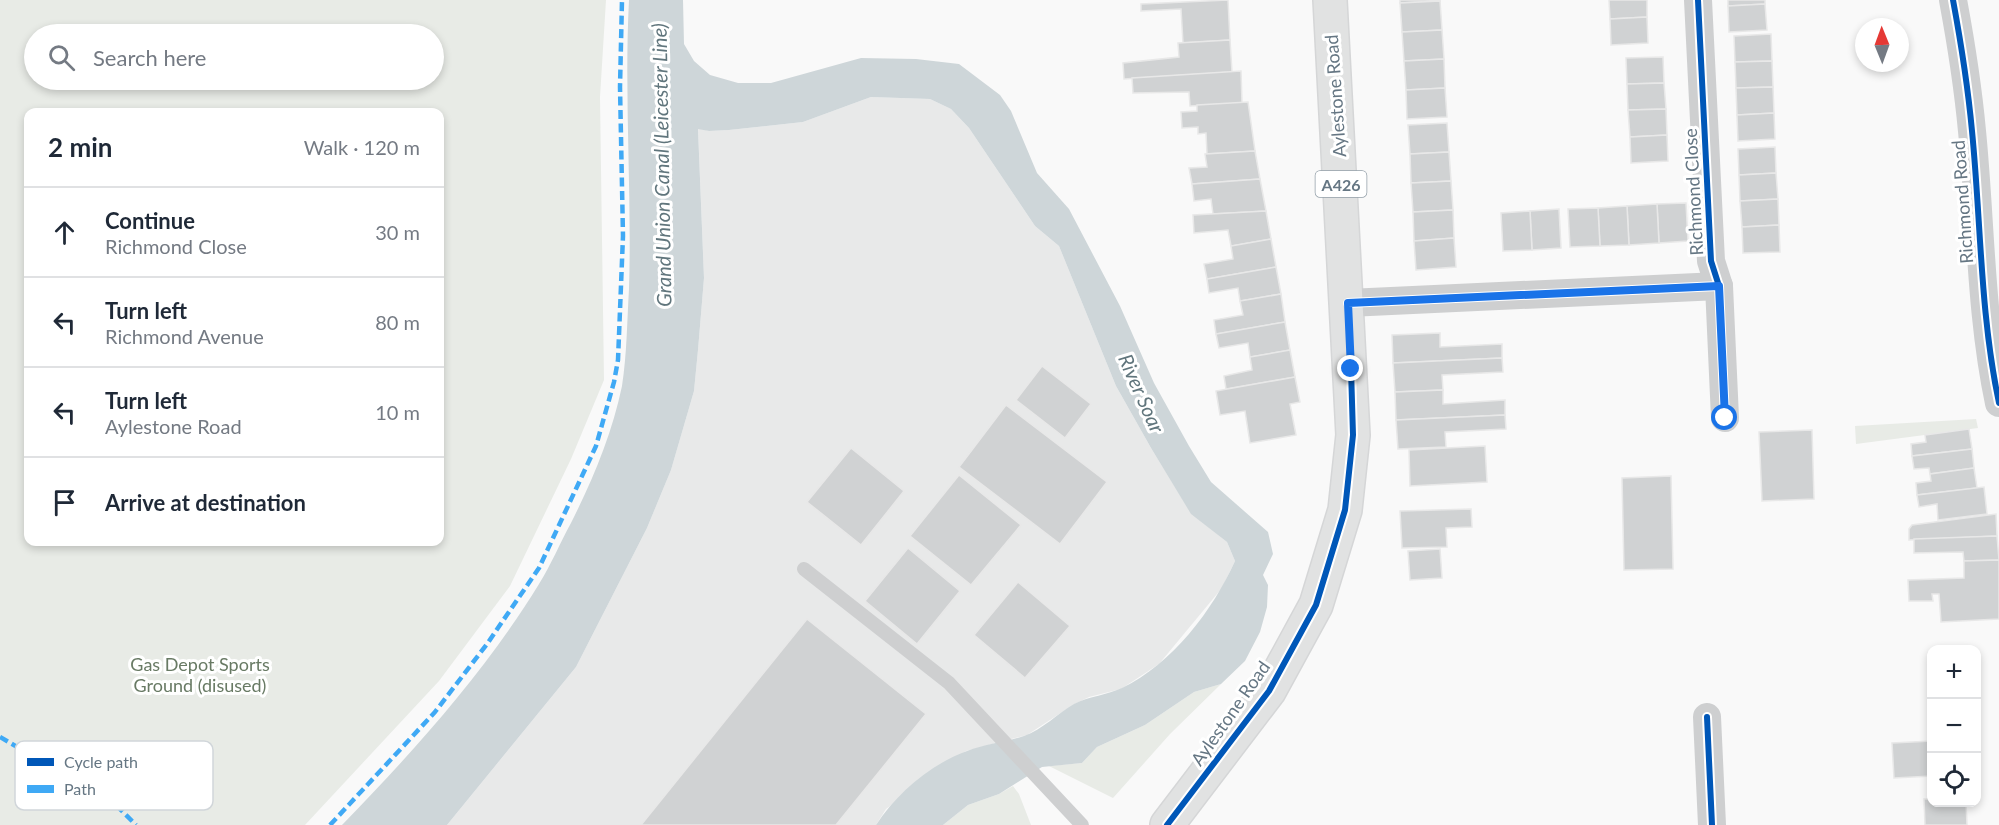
<!DOCTYPE html>
<meta charset="utf-8">
<style>
:root{--surface:#fff;--page:#f6f6f7;--text:#1f2937;--muted:#747a83;--line:#e0e1e3}
body{margin:0;font-family:Lato,sans-serif;background:var(--page);color:var(--text)}
.controls{position:absolute;right:18px;bottom:18px;display:grid;overflow:hidden;border-radius:12px;box-shadow:0 3px 9px #0003}
.controls button{width:54px;height:54px;display:grid;place-items:center;padding:0;border:0;border-bottom:2px solid var(--line);background:var(--surface);color:var(--text);font:30px sans-serif}
.compass{position:absolute;left:1855px;top:18px;width:54px;height:54px;border-radius:50%;background:var(--surface);box-shadow:0 3px 9px #0003;rotate:359deg}
.stop{position:absolute;width:18px;height:18px;margin:-14px;border:4px solid #1a73e8;border-radius:50%;background:#fff}
.stop.end{background:#1a73e8;border-color:#fff;box-shadow:0 2px 6px #0008}
.list{margin:0;padding:0;list-style:none}
h2{display:flex;justify-content:space-between;align-items:center;height:78px;margin:0;padding:0 24px;font-size:26px}
h2 small{font-size:20px;font-weight:400;color:var(--muted)}
.list li{display:grid;grid-template-columns:39px 1fr auto;gap:18px;align-items:center;box-sizing:border-box;height:90px;padding:0 24px;border-top:2px solid var(--line)}
.list b{display:block;font-size:22px;white-space:nowrap}
.list p{margin:0;font-size:20px;white-space:nowrap;color:var(--muted)}
.list em{font-size:20px;font-style:normal;color:var(--muted)}
.icon{flex:none;width:33px;height:33px;fill:none;stroke:currentColor;stroke-width:2;stroke-linecap:round;stroke-linejoin:round}
.map{position:relative;flex:none;width:1999px;height:825px;overflow:hidden}
.search{position:absolute;background:var(--surface);box-shadow:0 3px 9px #0003;left:24px;top:24px;width:420px;height:66px;display:flex;align-items:center;gap:15px;box-sizing:border-box;padding:0 21px;border-radius:33px;color:var(--muted);font-size:22px}
.panel{position:absolute;background:var(--surface);box-shadow:0 3px 9px #0003;left:24px;top:108px;width:420px;height:438px;border-radius:12px}
.map>svg:first-child{display:block}
</style>
<div class="map">
<svg width="1999" height="825" viewBox="0 0 1999 825">
<rect width="100%" height="100%" fill="#f9f9f9"/>
<!-- built -->
<path fill="#e8e9e9" d="M871,97L930,99L951,109L969,128L1035,226L1059,246L1116,386L1151,448L1191,513L1227,542L1235,561L1222,588L1159,664L1121,689L1089,697L1073,705L1027,735L966,751L886,809L876,825H447L576,667L647,528L671,470L694,391L698,350L704,278L698,128L709,131L729,130L803,122Z"/>
<!-- green -->
<g fill="#e8ebe6" fill-rule="evenodd">
<path d="M0,0H606L600,97L604,380L571,459L510,586L439,681L305,825H0ZM434,34V80H34V34ZM28,112H440V542H28Z"/>
<path d="M1976,419L1978,428L1856,444L1855,426Z"/>
<path d="M1221,684L1170,734L1113,798L1049,766L1082,763L1097,747L1145,725L1194,692Z"/>
<path d="M1013,786L1019,794L1031,825H943L968,805L999,794Z"/>
</g>
<!-- water -->
<path fill="#ced6d9" d="M629,0H683L684,44L694,61L710,75L738,83H771L861,58L916,59L959,64L1000,95L1011,111L1037,173L1069,209L1120,306L1154,383L1189,446L1211,482L1268,532L1273,554L1263,575L1268,585L1267,607L1260,632L1245,661L1221,684L1194,692L1145,725L1097,747L1082,763L1042,767L999,794L968,805L943,825H876C897,793 931,764 967,751C985,744 1006,742 1024,736C1042,730 1058,713 1074,704C1090,696 1107,695 1122,688C1172,664 1213,610 1235,561L1227,542L1191,514L1151,448L1116,386L1059,246L1035,226L969,128L951,109L930,99L871,97L803,122L729,130L709,131L698,129L704,278L698,350L694,391L671,470L647,528L576,667L447,825H342C414,751 485,672 539,584C551,565 560,543 571,523C593,479 612,434 622,386C627,354 627,321 629,289C632,193 624,96 629,0Z"/>
<!-- building -->
<g fill="#d0d2d3" stroke="#e8e8e8" stroke-width="1.5">
<path d="M1228,0L1230,40L1183,43L1181,9L1141,11V4Z"/>
<path d="M1400,0H1440V1L1400,3Z"/>
<path d="M1609,0H1647V17L1610,19Z"/>
<path d="M1728,0H1765V4L1728,6Z"/>
<path d="M1440,1L1442,30L1402,32L1400,3Z"/>
<path d="M1765,4L1767,30L1729,32L1728,6Z"/>
<path d="M1647,17L1648,43L1611,45L1610,19Z"/>
<path d="M1442,30L1444,59L1404,61L1402,32Z"/>
<path d="M1771,34L1772,61L1735,62L1734,36Z"/>
<path d="M1230,40L1232,72L1124,79L1123,63L1179,57L1178,43Z"/>
<path d="M1663,57L1664,83L1627,84L1626,58Z"/>
<path d="M1444,59L1445,88L1406,90L1404,61Z"/>
<path d="M1772,61L1773,87L1736,88L1735,62Z"/>
<path d="M1241,71L1242,103L1190,106L1189,92L1133,93L1132,78Z"/>
<path d="M1664,83L1666,109L1628,110L1627,84Z"/>
<path d="M1773,87L1774,113L1737,115L1736,88Z"/>
<path d="M1445,88L1447,117L1407,119L1406,90Z"/>
<path d="M1248,102L1255,151L1207,154L1206,133L1198,134V127L1182,128L1181,112L1197,111V105Z"/>
<path d="M1666,109L1667,135L1630,137L1628,110Z"/>
<path d="M1774,113L1775,139L1738,141L1737,115Z"/>
<path d="M1447,123L1449,152L1410,154L1408,125Z"/>
<path d="M1667,135L1668,161L1631,163L1630,137Z"/>
<path d="M1775,147L1776,173L1739,175L1738,149Z"/>
<path d="M1255,151L1260,179L1192,184L1189,168L1207,167L1205,154Z"/>
<path d="M1449,152L1451,181L1411,183L1410,154Z"/>
<path d="M1776,173L1778,199L1740,201L1739,175Z"/>
<path d="M1260,179L1266,211L1213,214L1211,199L1194,201L1192,184Z"/>
<path d="M1451,181L1453,210L1413,212L1411,183Z"/>
<path d="M1778,199L1779,225L1742,227L1740,201Z"/>
<path d="M1686,203L1688,241L1659,243L1657,204Z"/>
<path d="M1657,204L1659,243L1629,245L1627,206Z"/>
<path d="M1627,206L1629,245L1600,246L1598,208Z"/>
<path d="M1598,208L1600,246L1570,247L1568,209Z"/>
<path d="M1559,209L1561,248L1532,250L1530,211Z"/>
<path d="M1453,210L1454,238L1414,241L1413,212Z"/>
<path d="M1266,211L1271,239L1231,246L1228,230L1194,233L1193,215Z"/>
<path d="M1530,211L1532,250L1503,251L1501,213Z"/>
<path d="M1779,225L1780,252L1743,253L1742,227Z"/>
<path d="M1454,238L1456,267L1416,270L1414,241Z"/>
<path d="M1271,239L1276,267L1207,279L1204,264L1233,259L1231,246Z"/>
<path d="M1276,267L1281,294L1240,301L1238,288L1209,293L1207,279Z"/>
<path d="M1281,294L1285,322L1216,334L1214,320L1243,315L1240,301Z"/>
<path d="M1285,322L1290,350L1250,357L1248,343L1219,348L1216,334Z"/>
<path d="M1440,333V347L1502,344V358L1393,363L1392,335Z"/>
<path d="M1290,350L1295,377L1226,389L1224,376L1252,370L1250,357Z"/>
<path d="M1502,358L1503,372L1442,375L1443,390L1395,392L1393,363Z"/>
<path d="M1042,366L1091,404L1065,438L1016,400Z"/>
<path d="M1295,377L1300,402L1290,404L1296,435L1250,443L1245,411L1220,415L1216,391Z"/>
<path d="M1443,390V404L1505,400V415L1396,420L1395,392Z"/>
<path d="M1006,405L1107,482L1060,544L959,467Z"/>
<path d="M1505,415L1506,429L1445,432L1446,447L1398,449L1396,420Z"/>
<path d="M1969,429L1972,449L1912,456L1911,444L1926,442L1925,435Z"/>
<path d="M1812,430L1814,499L1762,501L1759,432Z"/>
<path d="M1485,446L1487,482L1410,486L1409,450Z"/>
<path d="M851,448L904,491L861,545L807,502Z"/>
<path d="M1972,449L1974,468L1930,474L1929,468L1914,469L1912,456Z"/>
<path d="M1974,468L1977,488L1917,495L1916,483L1931,481L1930,474Z"/>
<path d="M959,475L1021,525L971,585L910,536Z"/>
<path d="M1671,476L1673,569L1624,570L1622,478Z"/>
<path d="M1984,487L1987,514L1938,520L1937,504L1919,507L1917,495Z"/>
<path d="M1471,509L1472,527L1446,528L1447,547L1402,548L1400,511Z"/>
<path d="M1996,514L1997,536L1909,540V529L1912,525Z"/>
<path d="M1997,536L1999,560L1964,561L1963,552L1914,553V539Z"/>
<path d="M908,548L960,591L917,644L865,601Z"/>
<path d="M1440,549L1442,578L1410,580L1408,551Z"/>
<path d="M1999,560V619L1941,622L1939,594H1932L1933,601H1909L1908,580L1964,578V561Z"/>
<path d="M1018,582L1070,626L1025,678L974,635Z"/>
<path d="M807,619L926,714L836,825H641Z"/>
<path d="M1932,741V776L1894,778L1892,743Z"/>
<path d="M1924,799H1932V802H1966L1967,825H1925Z"/>
</g>
<g fill="none" stroke-linecap="round" stroke-linejoin="round">
<!-- primary casing -->
<g stroke="#d5d6d7" stroke-width="36">
<path id="primary" d="M1167,825L1269,691L1316,605L1345,510L1353,435L1330,0"/>
</g>
<!-- lane -->
<path stroke="#cecfd0" stroke-width="14" d="M804,569L949,683L1082,825"/>
<!-- street -->
<g stroke="#cecfd0" stroke-width="28">
<path d="M1698,0L1711,261L1719,286L1725,418"/>
<path d="M1953,0C1961,43 1968,88 1972,131C1981,222 1980,313 1999,403"/>
<path d="M1348,303L1719,286"/>
<path d="M1707,717L1712,825"/>
</g>
<!-- primary -->
<use href="#primary" stroke="#e1e2e2" stroke-width="33"/>
<!-- quiet -->
<g stroke="#3fa9f5" stroke-width="4.5" stroke-dasharray="9 4.5" stroke-linecap="butt">
<path d="M0,737L115,804L136,825"/>
<path d="M330,825L435,712L487,644L539,568L596,446L614,382L618,360L623,236L620,87L622,0"/>
</g>
<!-- cycleway casing -->
<g stroke="#fff" stroke-width="10">
<g id="cycleway">
<path d="M1698,0L1711,261L1719,286L1725,418"/>
<path d="M1953,0C1961,43 1968,88 1972,131C1981,222 1980,313 1999,403"/>
<path d="M1348,303L1719,286"/>
<path d="M1707,717L1712,825"/>
<path d="M1167,825L1269,691L1316,605L1345,510L1353,435L1351,369"/>
</g>
</g>
<!-- cycleway -->
<use href="#cycleway" stroke="#0057b8" stroke-width="6"/>
</g>
<g fill="none" stroke-linecap="round" stroke-linejoin="round">
<!-- route -->
<path stroke="#1a73e8" stroke-width="8" d="M1351,369L1348,303L1719,286L1725,418"/>
</g>
<g text-anchor="middle" dominant-baseline="central" stroke-width="6" stroke-linejoin="round" paint-order="stroke">
<!-- shield labels -->
<rect fill="#fff" stroke="#939fa8" stroke-width="1.5" x="1315.5" y="171" width="51" height="26" rx="4.5"/>
<g font-size="16" font-weight="bold" fill="#657683">
<text x="1341" y="184">A426</text>
</g>
<!-- street labels -->
<g font-size="18" fill="#657683" stroke="#fff">
<text transform="translate(1335 96) rotate(-94)">Aylestone Road</text>
<text transform="translate(1693 192) rotate(-93)">Richmond Close</text>
<text transform="translate(1962 202) rotate(-94)">Richmond Road</text>
<text transform="translate(1230 713) rotate(-55)">Aylestone Road</text>
</g>
<!-- park labels -->
<g font-size="18" fill="#687a64" stroke="#fff">
<text x="200" y="664">Gas Depot Sports<tspan x="200" dy="21">Ground (disused)</tspan></text>
</g>
<!-- water labels -->
<g font-size="20" font-style="italic" fill="#60757c" stroke="#fff">
<text transform="translate(661 165) rotate(-91)">Grand Union Canal (Leicester Line)</text>
<text transform="translate(1142 393) rotate(66)">River Soar</text>
</g>
</g>
<!-- legend -->
<rect x="15" y="741" width="198" height="69" rx="9" fill="#fff" stroke="#d1d6da" stroke-width="1.5"/>
<rect x="27" y="758" width="27" height="8" fill="#0057b8"/>
<rect x="27" y="785" width="27" height="8" fill="#3fa9f5"/>
<g font-size="16" fill="#657683">
<text x="64" y="768">Cycle path</text>
<text x="64" y="795">Path</text>
</g>
</svg>
<div class="controls">
<button>+</button>
<button>−</button>
<button><svg class="icon" aria-label="locate" viewBox="0 0 24 24"><circle cx="12" cy="12" r="6"/><path d="M12 2v4M12 18v4M2 12h4M18 12h4"/></svg></button>
</div>
<svg class="compass" viewBox="-18 -18 36 36"><path d="M0-13l5 13h-10z" fill="#e53935"/><path d="M0 13l5-13h-10z" fill="#747a83"/></svg>
<div class="stop" style="left:1725px;top:418px"></div>
<div class="stop end" style="left:1351px;top:369px"></div>
<div class="search"><svg class="icon" aria-label="search" viewBox="0 0 24 24"><circle cx="10" cy="10" r="6"/><path d="M15 15l6 6"/></svg>Search here</div>
<section class="panel">
<h2>2 min<small>Walk · 120 m</small></h2>
<ul class="list">
<li><svg class="icon" aria-label="ahead" viewBox="0 0 24 24"><path d="M12 20V5M6 11l6-6 6 6"/></svg><div><b>Continue</b><p>Richmond Close</p></div><em>30 m</em></li>
<li><svg class="icon" aria-label="left" viewBox="0 0 24 24"><path d="M17 20v-9H6M10 6l-5 5 5 5"/></svg><div><b>Turn left</b><p>Richmond Avenue</p></div><em>80 m</em></li>
<li><svg class="icon" aria-label="left" viewBox="0 0 24 24"><path d="M17 20v-9H6M10 6l-5 5 5 5"/></svg><div><b>Turn left</b><p>Aylestone Road</p></div><em>10 m</em></li>
<li><svg class="icon" aria-label="arrive" viewBox="0 0 24 24"><path d="M6 21V4h12l-3 4 3 4H6"/></svg><div><b>Arrive at destination</b></div></li>
</ul>
</section>
</div>
